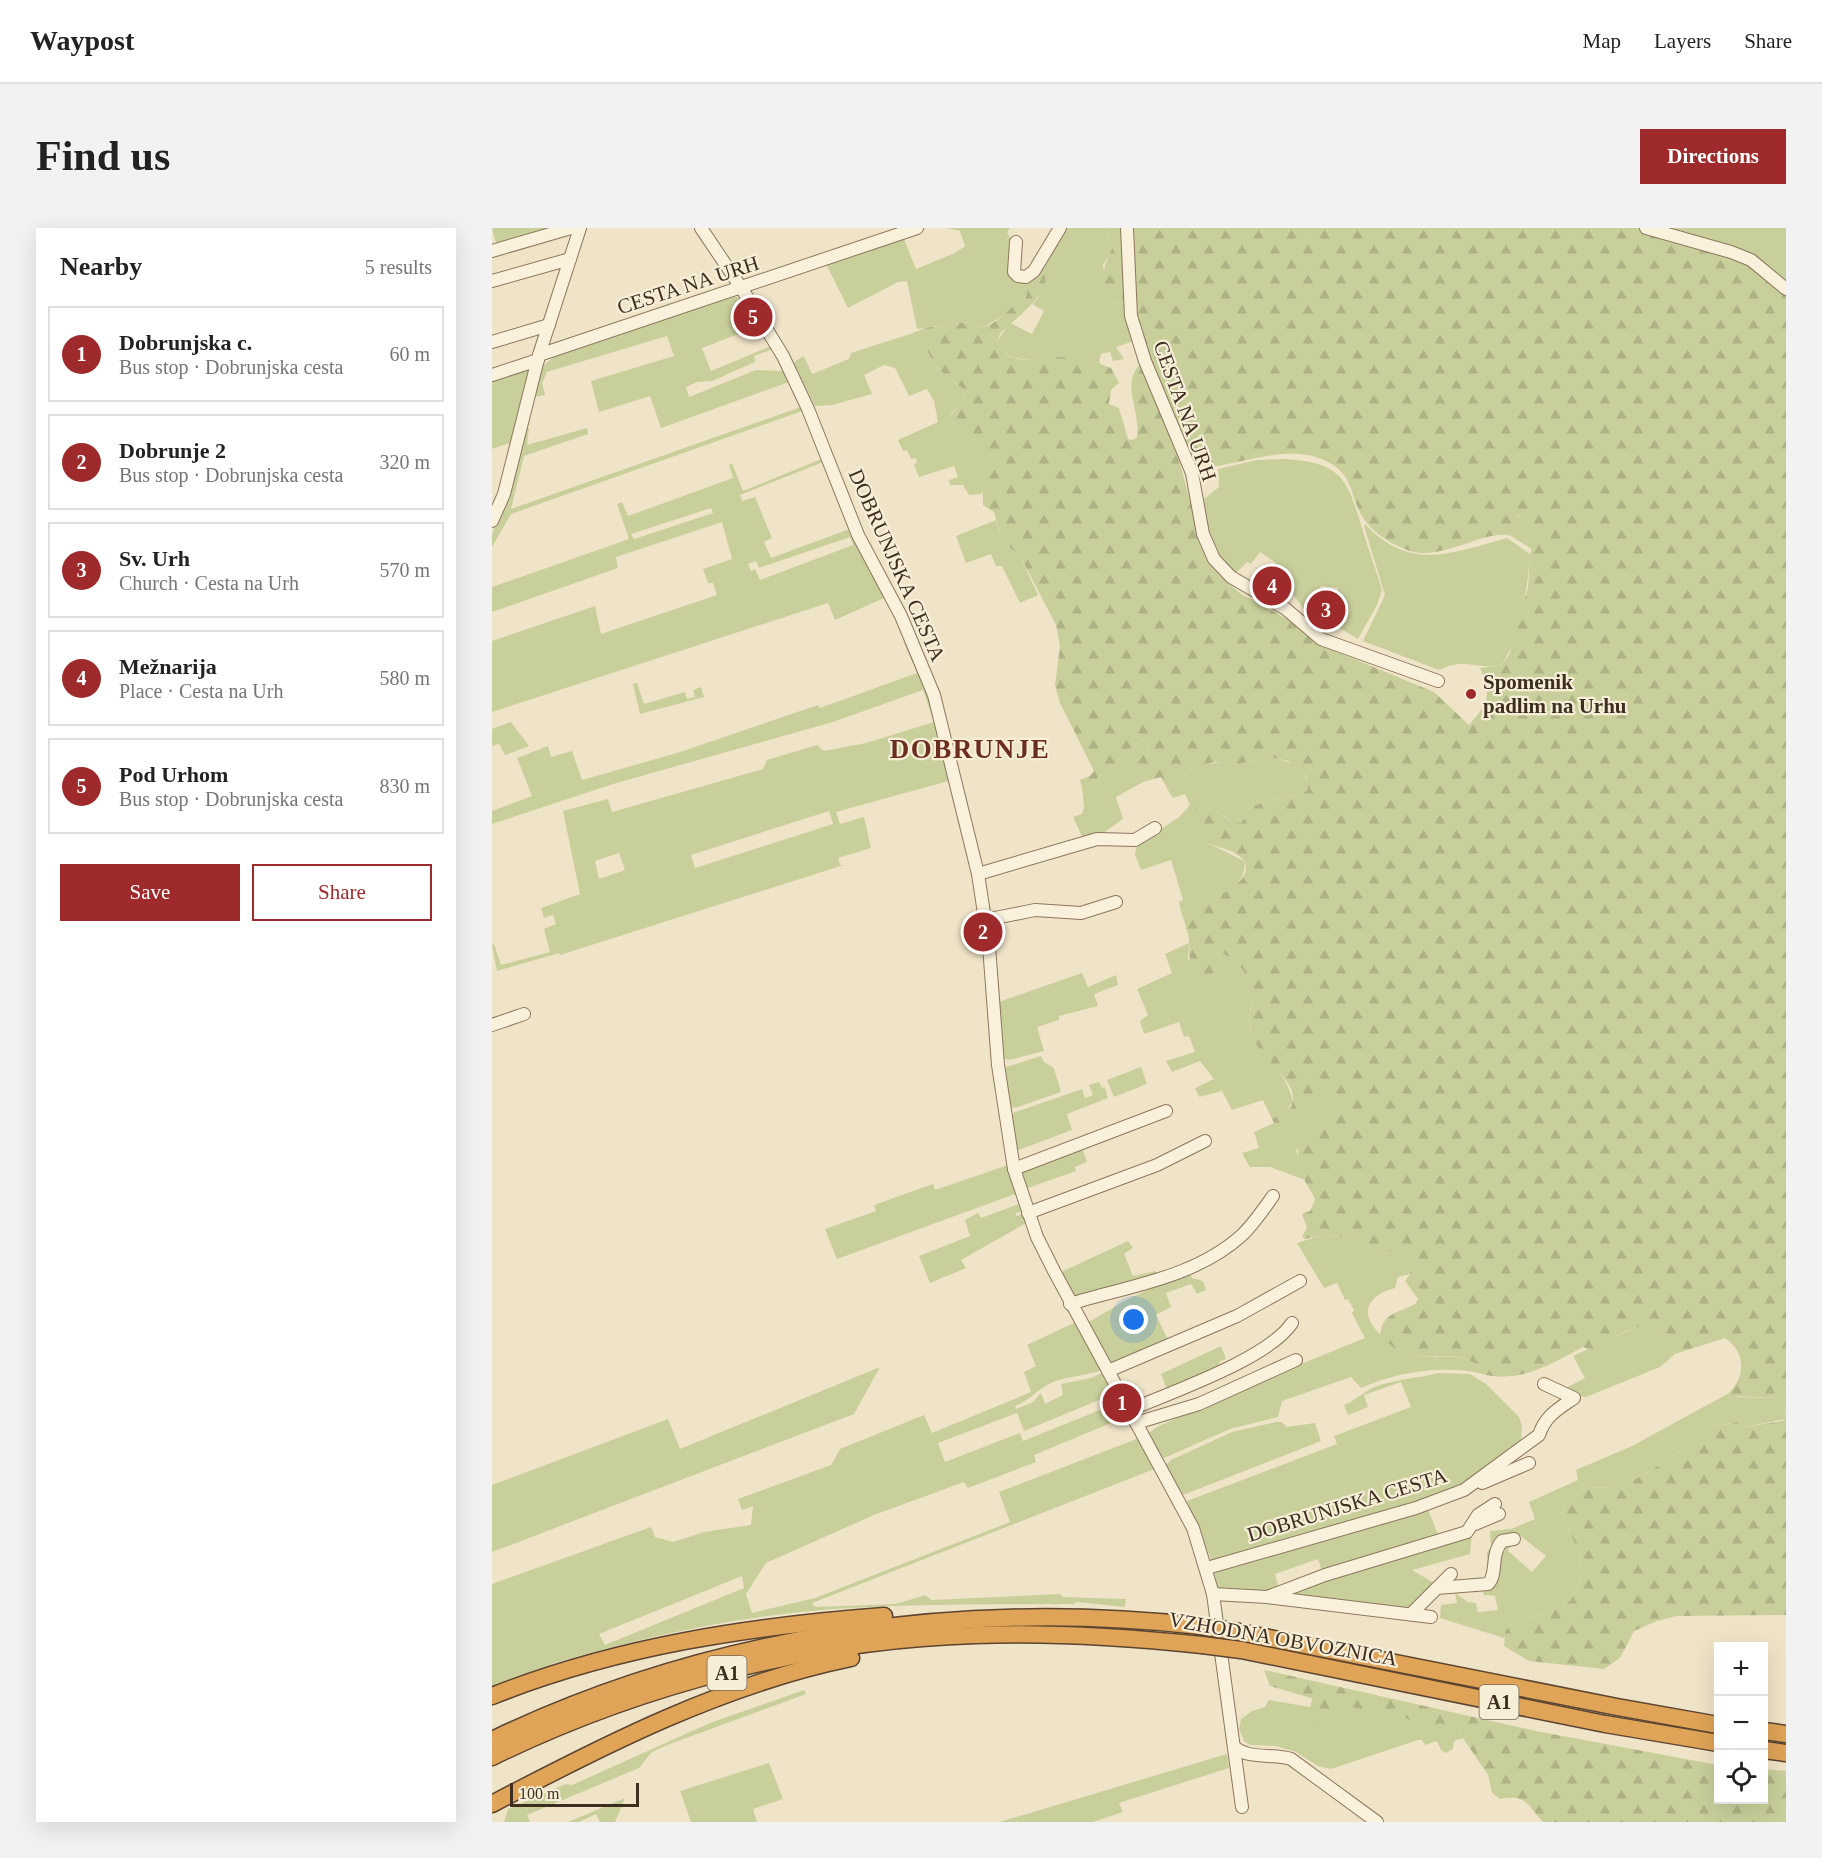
<!DOCTYPE html>
<meta charset="utf-8">
<style>
:root{--surface:#fff;--page:#f2f2f2;--text:#222;--muted:#767676;--line:#e0e0e0;--accent:#9e2a2b}
body{margin:0;font-family:"Times New Roman",serif;background:var(--page);color:var(--text)}
.controls{position:absolute;right:18px;bottom:18px;display:grid;overflow:hidden;border-radius:0px;box-shadow:0 6px 24px #0002}
.controls button{width:54px;height:54px;display:grid;place-items:center;padding:0;border:0;border-bottom:2px solid var(--line);background:var(--surface);color:var(--text);font:30px sans-serif}
.scale{position:absolute;left:18px;bottom:15px;width:129px;box-sizing:border-box;padding-left:6px;border:3px solid #3d2e20;border-top:0;font-size:16px;line-height:21px;white-space:nowrap;color:#3d2e20;-webkit-text-stroke:4px #f7eed8;paint-order:stroke}
.you{position:absolute;left:642px;top:1092px;width:21px;height:21px;margin:-15px;border:4px solid #fff;border-radius:50%;background:#1a73e8;box-shadow:0 0 0 9px #1a73e833}
.badge{display:grid;place-items:center;width:39px;height:39px;border-radius:50%;background:var(--accent);color:#fff;font-size:20px;font-weight:700}
.pin{position:absolute;translate:-50% -50%;border:3px solid #fff;box-shadow:0 2px 6px #0006}
.list{margin:0;padding:0;list-style:none}
h2{display:flex;justify-content:space-between;align-items:center;height:78px;margin:0;padding:0 24px;font-size:26px}
h2 small{font-size:20px;font-weight:400;color:var(--muted)}
.list li{display:grid;grid-template-columns:39px 1fr auto;gap:18px;align-items:center;box-sizing:border-box;height:96px;margin:0 12px 12px;padding:0 12px;border:2px solid var(--line);border-radius:0px}
.list b{display:block;font-size:22px;white-space:nowrap}
.list p{margin:0;font-size:20px;white-space:nowrap;color:var(--muted)}
.list em{font-size:20px;font-style:normal;color:var(--muted)}
.actions{display:flex;gap:12px;padding:18px 24px}
.actions a{flex:1;padding:14px 0;border:2px solid var(--accent);border-radius:0px;text-align:center;font-size:21px;color:var(--accent)}
.actions .main{background:var(--accent);color:#fff}
.icon{flex:none;width:33px;height:33px;fill:none;stroke:currentColor;stroke-width:2;stroke-linecap:round;stroke-linejoin:round}
.map{position:relative;flex:none;width:1294px;height:1594px;overflow:hidden;border-radius:0px}
header{display:flex;align-items:center;gap:36px;box-sizing:border-box;height:84px;padding:0 30px;background:var(--surface);border-bottom:2px solid var(--line)}
header strong{font-size:28px}
nav{display:flex;gap:33px;margin-inline-start:auto;font-size:21px}
.intro{display:flex;align-items:center;justify-content:space-between;box-sizing:border-box;height:144px;padding:0 36px}
h1{margin:0;font-size:42px}
.button{padding:15px 27px;border-radius:0px;background:var(--accent);color:#fff;font-size:21px;font-weight:700}
main{display:flex;gap:36px;padding:0 36px}
aside{flex:1;background:var(--surface);border-radius:0px;box-shadow:0 6px 24px #0002}
.map>svg:first-child{display:block}
</style>
<header>
<strong>Waypost</strong>
<nav><a>Map</a><a>Layers</a><a>Share</a></nav>
</header>
<div class="intro"><h1>Find us</h1><a class="button">Directions</a></div>
<main>
<aside>
<h2>Nearby<small>5 results</small></h2>
<ul class="list">
<li><span class="badge">1</span><div><b>Dobrunjska c.</b><p>Bus stop · Dobrunjska cesta</p></div><em>60 m</em></li>
<li><span class="badge">2</span><div><b>Dobrunje 2</b><p>Bus stop · Dobrunjska cesta</p></div><em>320 m</em></li>
<li><span class="badge">3</span><div><b>Sv. Urh</b><p>Church · Cesta na Urh</p></div><em>570 m</em></li>
<li><span class="badge">4</span><div><b>Mežnarija</b><p>Place · Cesta na Urh</p></div><em>580 m</em></li>
<li><span class="badge">5</span><div><b>Pod Urhom</b><p>Bus stop · Dobrunjska cesta</p></div><em>830 m</em></li>
</ul>
<div class="actions"><a class="main">Save</a><a>Share</a></div>
</aside>
<div class="map">
<svg width="1294" height="1594" viewBox="0 0 1294 1594">
<defs>
<pattern id="forest-firs" width="22" height="20" patternUnits="userSpaceOnUse" patternTransform="scale(1.5)"><rect width="22" height="20" fill="#c9cf9b"/><path d="M5 1l3.5 6h-7zM16 11l3.5 6h-7z" fill="#aeb285"/></pattern>
</defs>
<rect width="100%" height="100%" fill="#f0e4c8"/>
<!-- green -->
<g fill="#c9cf9b" fill-rule="evenodd">
<path d="M0,0H56L57,3L5,19Z"/>
<path d="M454,0H518L515,4L520,14L519,41L540,49C540,55 535,67 532,71C529,76 496,98 489,100L476,94L425,101L415,53L406,54L356,80L334,36L412,11L424,41L463,25L473,18L468,3Z"/>
<path d="M572,0H615L620,21L611,37L616,74L623,75L633,72L642,113L624,119L632,131L621,133L618,124L609,126L607,135C599,133 591,129 583,129C558,128 516,143 505,113L518,95L540,106L552,83L540,76C554,66 545,55 548,41C550,28 565,12 572,0Z"/>
<path d="M1164,0H1294V57Z"/>
<path d="M242,68L251,72L267,98L210,120L219,143L279,118L281,121L262,128L263,134L220,153L205,154L194,159L197,169L264,142L293,143L300,153L169,200L158,168L107,184L99,153L182,128L175,108L55,144L50,155L53,167L42,169L51,138L69,123Z"/>
<path d="M421,105L431,115L444,139L470,160L472,169L469,177L459,185L456,193C476,200 499,219 498,243C497,250 491,258 490,266L477,267L471,257H458L457,252L466,249L462,238L427,249L422,237L425,234L424,230L419,231L415,222L411,223L406,212L446,194L442,173L435,161L417,168L403,140L392,137L372,147L380,166L340,177L323,178L302,136L303,133L312,128L320,146L357,131L359,125Z"/>
<path d="M38,139L18,215L0,221V149Z"/>
<path d="M312,178L313,182L19,286L0,319V306L15,270L33,202L37,200L35,217L95,200L96,206L32,228L19,281Z"/>
<path d="M332,230L334,233L248,267L250,273L263,269L280,310L272,314L279,330L360,300L393,367L392,370L343,392L336,375L0,484V413L103,378L109,406L225,367L221,355H216L211,341L240,331L230,294L124,329L126,340L0,384V359L137,311L125,276L130,274L136,288L241,250L237,237L240,235L251,263ZM219,280L221,285L142,311L139,306ZM358,309L361,317L268,352L263,341L259,343L256,336L264,333L267,340Z"/>
<path d="M793,231C849,235 855,249 870,300C876,321 884,341 890,362L885,377L866,411L848,400L846,360L829,358L823,365L827,390L821,393L797,361L778,346L784,335L768,324L759,336L755,334L742,347C719,321 716,305 712,271L727,259L726,241L765,232Z"/>
<path d="M1028,286L1047,301L1041,322L1019,308L1023,299V291Z"/>
<path d="M504,292L511,314L528,328L546,367L528,375L510,338H504L499,326L474,335L464,308Z"/>
<path d="M874,297C919,344 960,325 1015,310L1038,326C1036,358 1029,411 1009,437C982,442 974,429 947,442L871,413L893,367L872,298Z"/>
<path d="M412,415C430,425 453,527 460,552L344,584L348,596L372,589L379,620L346,630L348,637H352L68,727L67,725L5,743L0,717L2,716L9,737L58,724L52,701L64,696L61,687L52,690L49,680L88,666L71,583L116,571L120,584L271,541L275,532L325,517L332,523L374,515L442,494L431,462L341,494L121,556L0,596V583L40,568L25,530L56,518L59,529L80,523L90,552L185,525L326,477L328,480L425,445ZM337,583L341,596L203,640L199,627ZM127,625L133,642L107,651L103,633Z"/>
<path d="M145,455L152,476L193,464L195,471L203,469L201,462L209,459L212,469L148,486L141,456Z"/>
<path d="M19,494L37,518L13,527L7,516L0,518V501Z"/>
<path d="M649,512L656,514L658,520L642,534L641,540L651,554L624,569L631,591L610,606L592,613L581,589L590,586L592,579L590,560C612,549 629,528 649,512Z"/>
<path d="M777,529C796,533 816,538 816,562L805,569L800,567L760,578L749,595H742L723,582L701,596L712,613L752,633C758,662 712,677 689,683L687,674L691,672L679,632L649,642L643,627L645,617L687,589L698,577L693,566L681,570L676,562L698,542L710,537L730,534L747,536Z"/>
<path d="M697,715L696,732L720,731L731,726C750,733 758,752 762,770C742,820 793,829 801,875L792,884L780,891L771,872L740,882L730,863L707,869L703,860L722,851L708,833L680,844L674,833L703,824L697,808L692,809L687,794L652,806L648,793L656,787L645,761L680,745L673,726Z"/>
<path d="M590,745L596,759L624,747L626,757L602,766L606,778L567,788V792L545,799L552,823L517,832L511,830L507,774Z"/>
<path d="M549,828L552,834L562,840L569,864L526,879L519,880L515,877L511,840Z"/>
<path d="M649,839L655,856L622,869L615,852Z"/>
<path d="M607,854L610,860L613,859L616,870L575,886L580,902L524,923L517,890L521,885L590,861L593,870L601,867L597,857Z"/>
<path d="M846,867L856,881L804,922L813,952L778,939H758L750,925L767,920L762,904L782,895L795,894L814,875Z"/>
<path d="M589,917L595,934L583,939L584,943L533,961L528,943Z"/>
<path d="M519,936L526,965L345,1031L333,1001L384,983L382,977L441,956L443,962Z"/>
<path d="M529,975L532,983L524,985V988L533,986L536,994L469,1032L474,1040L438,1055L427,1028L478,1008L473,992L486,985L489,990Z"/>
<path d="M827,1008L869,1009L886,1026L909,1021L919,1027L924,1037L918,1046L906,1049L903,1060C893,1063 882,1067 877,1078C868,1097 908,1125 924,1128C949,1132 963,1122 987,1138V1145C949,1137 905,1144 869,1160L859,1149L790,1173L786,1189L738,1201L670,1231L655,1206L665,1199L745,1162L873,1110L860,1085L862,1082L856,1071L853,1072L845,1055L832,1060L805,1015Z"/>
<path d="M636,1013L641,1020L632,1026L641,1048L664,1043V1048L581,1070L569,1048V1044Z"/>
<path d="M697,1043L700,1050L711,1053L714,1062L705,1066L699,1056L674,1065L679,1079L664,1087L678,1116L616,1136L595,1095L638,1070Z"/>
<path d="M584,1094L610,1142C594,1148 574,1148 559,1155C546,1161 537,1173 523,1178L524,1181L541,1174L549,1165L553,1176L571,1167L569,1156L599,1150L612,1144L624,1165L532,1203L525,1185L446,1215L453,1234L528,1205L531,1213L628,1174L636,1188L542,1227L544,1234L476,1260L472,1254L382,1287L274,1335L254,1366L260,1385L323,1370L518,1294L507,1264L647,1210L665,1240L320,1375L323,1379L404,1376L433,1367L440,1372L568,1366L571,1369L634,1371L633,1379L585,1374L581,1376C490,1377 399,1375 309,1384C230,1392 149,1410 73,1432C48,1439 24,1450 0,1458V1356L159,1299L163,1309L181,1314L212,1304L259,1297L261,1278L250,1282L246,1271L339,1237L348,1221L432,1187L440,1205L539,1164L532,1144L544,1138L535,1117ZM250,1348L252,1360L113,1417L107,1406Z"/>
<path d="M1160,1096L1170,1100L1171,1112L1183,1126L1168,1139L1094,1169L1086,1168L1072,1161L1093,1150L1081,1128L1148,1097Z"/>
<path d="M729,1118L734,1131L727,1134L728,1138L676,1164L669,1146Z"/>
<path d="M388,1139L362,1186L0,1324V1257L176,1191L188,1221Z"/>
<path d="M947,1145L978,1146L994,1156L1027,1189L1030,1198L1029,1219L969,1261L720,1334L695,1273L845,1216L842,1208L919,1179L909,1154L872,1167L876,1179L856,1187L852,1177C864,1172 872,1163 885,1158C905,1151 927,1150 947,1145Z"/>
<path d="M1237,1165L1245,1169L1291,1170L1294,1175L1293,1191L1253,1199L1244,1194L1214,1200L1204,1213L1150,1248L1123,1259L1092,1260L1074,1275L1070,1283L1072,1292L1088,1326L1090,1349L1078,1373L1051,1387L1026,1392L1017,1398L1012,1410L948,1390L949,1377L965,1375L963,1365L976,1374L984,1375L986,1384L1006,1382L1003,1368L992,1367L990,1361L1002,1355C1003,1339 1000,1323 1015,1313L1018,1316L1016,1323L1040,1344L1054,1328L1025,1305L1014,1308L1002,1318L998,1351H996L995,1324L999,1319L998,1303L1019,1301L1043,1291L1037,1274L1086,1252L1084,1242L1140,1218Z"/>
<path d="M784,1194H790L794,1199L823,1195L829,1213L691,1267L673,1237L679,1232L740,1204Z"/>
<path d="M935,1279L947,1309L831,1346L826,1331L783,1346L787,1361L771,1366L727,1363L722,1344Z"/>
<path d="M980,1304L978,1326L920,1342L942,1355V1361L915,1383L789,1368Z"/>
<path d="M312,1462L314,1466L178,1516L160,1524L147,1540L35,1587L38,1594H12L16,1581L74,1556L80,1557L218,1495Z"/>
<path d="M821,1468L972,1504V1510L962,1513L961,1521L954,1525L949,1522L945,1513L933,1517L930,1512H926L839,1541L826,1538L804,1524L784,1518L758,1517L752,1513L747,1501L749,1491L760,1483L773,1479L777,1472L818,1479Z"/>
<path d="M735,1526L737,1540L627,1575L631,1584L601,1594H508Z"/>
<path d="M277,1535L291,1571L261,1581L265,1594H199L188,1563Z"/>
<path d="M133,1570L123,1594H108L104,1586L87,1594H76Z"/>
</g>
<!-- forest -->
<g fill="url(#forest-firs)">
<path d="M615,0H629L633,72L623,75L616,74C612,51 608,42 620,21Z"/>
<path d="M638,0H1146L1245,28L1294,63V1175L1291,1170L1239,1168L1237,1165C1253,1148 1255,1125 1233,1110L1183,1126L1171,1112L1170,1100C1146,1090 1119,1112 1098,1122L1091,1119C1057,1137 1026,1157 987,1145V1138C958,1119 939,1135 912,1125C903,1122 896,1114 888,1108C890,1084 905,1086 923,1076L926,1071L913,1053L924,1037L919,1027L909,1021L886,1026L869,1009L827,1008L813,1011L810,1008L815,1000L810,986L818,983L823,971C821,965 816,960 814,955C791,903 821,906 855,881L846,867L815,875L795,894L782,895L780,891L799,879C814,845 739,828 762,770C758,752 750,733 731,726L720,731L721,745C714,752 707,755 698,751L697,709L689,683C705,678 766,657 752,633C740,613 692,625 702,581C720,567 730,596 749,595L760,578L800,567L805,569L816,562L814,548L796,533L777,529L747,536L722,534L698,542L676,562L669,549L651,554L641,540L642,534L658,520L656,514L649,512C629,528 612,549 590,560L588,552L598,548L602,543L568,475L563,457L568,418L564,397L528,328L511,314L502,284L491,277V261L498,243C493,219 480,202 456,193L455,190L469,177L472,169L470,160L444,139L431,115L421,105L433,100L476,94L489,100C508,95 516,79 533,71L540,49L548,41C570,59 520,92 508,106L505,113C517,146 561,125 587,129C598,131 609,136 619,140L627,155L619,162L617,176L627,180L636,211L641,212L645,209C649,183 628,156 649,135L688,236L714,330L726,346L749,366L803,395L838,421L942,464L977,497C997,474 1000,468 988,440L1009,437L1017,427L1036,360L1038,326L1047,301L1027,286L1023,291V299L1019,308C997,300 952,331 922,324C903,319 881,306 870,288C857,266 862,246 834,233C800,217 761,232 726,238C719,239 708,234 700,232L659,135L644,86Z"/>
<path d="M1294,1176V1387L1185,1388L1165,1393L1142,1403L1128,1430L1112,1441L1037,1433L1012,1418L1013,1404L1017,1398L1026,1392L1051,1387L1078,1373L1090,1349L1088,1326L1072,1292L1070,1283L1074,1275L1092,1260L1123,1259L1150,1248L1204,1213L1214,1200L1245,1194L1253,1199L1290,1193L1293,1191Z"/>
<path d="M772,1442L1044,1503L1226,1537V1572H1272V1541L1294,1543V1594H1051C1034,1575 1034,1566 1008,1571L1000,1565L996,1547L966,1503L942,1502L913,1490L855,1478L840,1484L822,1498L817,1485L822,1471L778,1458Z"/>
</g>
<g fill="none" stroke-linecap="round" stroke-linejoin="round">
<!-- minor casing -->
<g stroke="#8d765c" stroke-width="14">
<g id="minor">
<path d="M209,0L250,61L291,128L316,181L366,307L409,388L442,467L486,646L497,718L506,837L522,941L545,1009L562,1043L701,1300L721,1366L750,1579"/>
<path d="M635,0L639,88L653,133L700,245L711,306L722,331L739,349L794,381L829,411L946,453"/>
<path d="M1154,0L1239,24L1259,32L1294,61"/>
<path d="M524,14L522,44L526,48L534,49L542,43L568,0"/>
<path d="M0,23L79,0"/>
<path d="M0,53L78,31"/>
<path d="M0,114L57,97"/>
<path d="M47,127L425,0"/>
<path d="M0,147L46,132"/>
<path d="M0,293L12,266L47,127L88,0"/>
<path d="M486,646L605,611L643,612L663,600"/>
<path d="M493,692L543,682L589,685L624,674"/>
<path d="M0,797L32,786"/>
<path d="M522,941L674,883"/>
<path d="M536,985L665,937L713,913"/>
<path d="M578,1076C636,1058 702,1050 749,1008C761,997 771,982 781,968"/>
<path d="M616,1143L745,1088L808,1053"/>
<path d="M638,1182C679,1164 776,1131 800,1095"/>
<path d="M644,1195L707,1176L804,1132"/>
<path d="M990,1255L1037,1235"/>
<path d="M983,1296L1007,1286"/>
<path d="M715,1340L924,1280L972,1262L1047,1207C1053,1188 1066,1181 1082,1170L1052,1156"/>
<path d="M945,1360L996,1356C1006,1346 998,1327 1010,1313L1022,1311"/>
<path d="M721,1366L775,1369L939,1389"/>
<path d="M775,1369L833,1347L975,1304L986,1287L1003,1276"/>
<path d="M919,1386L959,1346"/>
<path d="M742,1519C758,1532 780,1525 799,1531L885,1594"/>
</g>
</g>
<!-- highway casing -->
<g stroke="#5b4430" stroke-width="19">
<g id="highway">
<path d="M747,1404L1125,1479L1226,1497"/>
<path d="M749,1422L1113,1496L1226,1515"/>
<path d="M0,1468C125,1418 259,1398 392,1388"/>
<path d="M1272,1503L1294,1506"/>
<path d="M0,1512C219,1407 468,1371 708,1398"/>
<path d="M1272,1522L1294,1525"/>
<path d="M0,1529C147,1457 319,1412 483,1407C558,1404 635,1409 710,1417"/>
<path d="M0,1576C114,1516 232,1456 359,1430"/>
</g>
</g>
<!-- minor -->
<use href="#minor" stroke="#faf1dc" stroke-width="12"/>
<!-- highway -->
<use href="#highway" stroke="#e0a458" stroke-width="16"/>
<!-- highway-bridge casing -->
<g stroke="#5b4430" stroke-width="19" stroke-linecap="butt">
<g id="highway-bridge">
<path d="M708,1398L747,1404"/>
<path d="M710,1417L749,1422"/>
</g>
</g>
<!-- highway-bridge -->
<use href="#highway-bridge" stroke="#e0a458" stroke-width="16"/>
</g>
<!-- markers -->
<circle fill="#9e2a2b" stroke="#f7eed8" stroke-width="2" cx="979" cy="466" r="6"/>
<g text-anchor="middle" dominant-baseline="central" stroke-width="4.5" stroke-linejoin="round" paint-order="stroke">
<!-- shield labels -->
<g fill="#f7eed8" stroke="#756857" stroke-width="1.5">
<rect x="215.5" y="1428" width="39" height="34" rx="4.5"/>
<rect x="987.5" y="1457" width="39" height="34" rx="4.5"/>
</g>
<g font-size="20" font-weight="bold" fill="#3d2e20">
<text x="235" y="1445">A1</text>
<text x="1007" y="1474">A1</text>
</g>
<!-- street labels -->
<g font-size="21" fill="#3d2e20" stroke="#f7eed8">
<text transform="translate(196 57) rotate(-18)">CESTA NA URH</text>
<text transform="translate(693 183) rotate(70)">CESTA NA URH</text>
<text transform="translate(405 337) rotate(66)">DOBRUNJSKA CESTA</text>
<text transform="translate(855 1277) rotate(-17)">DOBRUNJSKA CESTA</text>
<text transform="translate(791 1411) rotate(10)">VZHODNA OBVOZNICA</text>
</g>
<!-- poi labels -->
<g font-size="21" font-weight="bold" fill="#3d2e20" stroke="#f7eed8" text-anchor="start">
<text x="991" y="454">Spomenik<tspan x="991" dy="24">padlim na Urhu</tspan></text>
</g>
<!-- district labels -->
<g font-size="27" font-weight="bold" letter-spacing="1.5" fill="#6b2e1e" stroke="#f7eed8">
<text x="478" y="521">DOBRUNJE</text>
</g>
</g>
</svg>
<div class="controls">
<button>+</button>
<button>−</button>
<button><svg class="icon" aria-label="locate" viewBox="0 0 24 24"><circle cx="12" cy="12" r="6"/><path d="M12 2v4M12 18v4M2 12h4M18 12h4"/></svg></button>
</div>
<div class="scale">100 m</div>
<div class="you"></div>
<div class="pin badge" style="left:630px;top:1175px">1</div>
<div class="pin badge" style="left:491px;top:704px">2</div>
<div class="pin badge" style="left:834px;top:382px">3</div>
<div class="pin badge" style="left:780px;top:358px">4</div>
<div class="pin badge" style="left:261px;top:89px">5</div>
</div>
</main>
